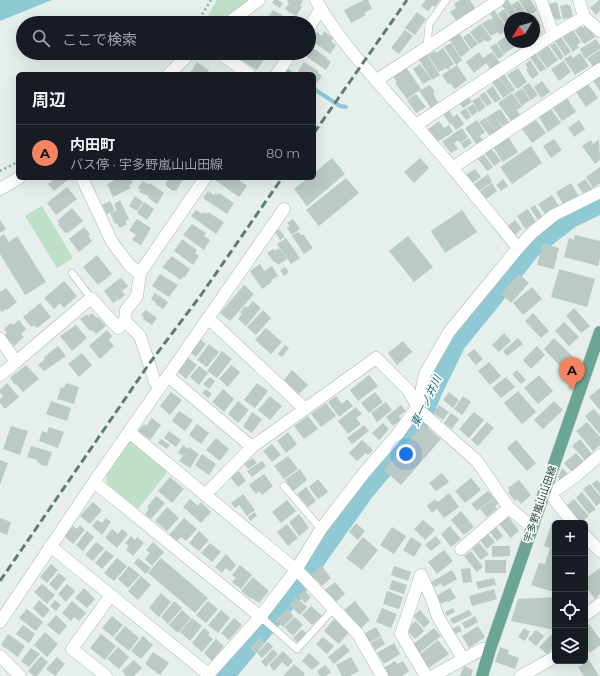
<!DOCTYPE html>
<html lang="ja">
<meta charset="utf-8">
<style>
:root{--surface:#171b24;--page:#242831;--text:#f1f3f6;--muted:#9ea1a6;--line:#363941;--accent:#f4845f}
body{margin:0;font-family:Montserrat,"Noto Sans JP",sans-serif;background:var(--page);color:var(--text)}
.controls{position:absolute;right:12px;bottom:12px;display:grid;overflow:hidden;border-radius:6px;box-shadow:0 4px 16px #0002}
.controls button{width:36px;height:36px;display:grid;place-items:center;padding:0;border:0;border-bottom:1px solid var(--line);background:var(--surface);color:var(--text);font:20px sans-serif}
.compass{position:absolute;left:504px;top:12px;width:36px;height:36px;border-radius:50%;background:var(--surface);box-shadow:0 4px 16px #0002;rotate:232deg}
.you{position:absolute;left:406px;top:454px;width:14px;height:14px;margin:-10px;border:3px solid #fff;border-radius:50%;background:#1a73e8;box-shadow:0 0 0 6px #1a73e833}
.badge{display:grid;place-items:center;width:26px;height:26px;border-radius:50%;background:var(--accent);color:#111;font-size:13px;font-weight:700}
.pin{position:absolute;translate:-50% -33px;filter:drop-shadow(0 1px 2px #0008)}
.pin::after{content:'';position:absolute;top:21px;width:14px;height:12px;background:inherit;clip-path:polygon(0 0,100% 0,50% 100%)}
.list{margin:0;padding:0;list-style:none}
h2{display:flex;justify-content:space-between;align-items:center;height:52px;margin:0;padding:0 16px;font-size:17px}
h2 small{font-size:13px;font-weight:400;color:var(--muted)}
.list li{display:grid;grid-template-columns:26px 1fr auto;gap:12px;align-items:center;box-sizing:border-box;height:56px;padding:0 16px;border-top:1px solid var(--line)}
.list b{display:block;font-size:15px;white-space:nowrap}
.list p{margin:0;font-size:13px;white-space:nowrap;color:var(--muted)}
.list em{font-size:13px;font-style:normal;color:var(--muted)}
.icon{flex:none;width:22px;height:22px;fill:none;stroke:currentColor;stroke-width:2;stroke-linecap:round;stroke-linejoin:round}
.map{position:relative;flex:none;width:600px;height:676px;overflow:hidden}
.search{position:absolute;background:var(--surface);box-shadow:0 4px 16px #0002;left:16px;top:16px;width:300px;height:44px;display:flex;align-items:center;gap:10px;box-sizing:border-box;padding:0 14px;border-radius:22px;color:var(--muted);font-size:15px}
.panel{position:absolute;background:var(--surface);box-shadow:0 4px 16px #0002;left:16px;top:72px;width:300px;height:108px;border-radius:6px}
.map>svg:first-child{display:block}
</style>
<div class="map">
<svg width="600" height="676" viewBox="0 0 600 676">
<rect width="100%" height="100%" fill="#e6efeb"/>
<!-- green -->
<g fill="#bfe0c8">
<path d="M217,0H254L221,23H204Z"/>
<path d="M42,206L73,258L57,268L25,216Z"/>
<path d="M131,438L169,470L138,509L107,484L106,474Z"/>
</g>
<!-- water -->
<path fill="#8ec9d4" d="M0,0H52L0,21Z"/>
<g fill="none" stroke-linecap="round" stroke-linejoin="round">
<!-- stream -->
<g stroke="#8ec9d4" stroke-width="4">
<path d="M287,71L292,74"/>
<path d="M314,89L340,106L346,107"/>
</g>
<!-- river -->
<path stroke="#8ec9d4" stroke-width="25" d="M221,676L290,593L320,549L362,490L416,425L430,390L454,341L486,302L529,247L569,216L600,201"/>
</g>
<!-- building -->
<g fill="#bbcac4">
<path d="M274,0H278L283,3L280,8L272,3Z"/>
<path d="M288,0H303L300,6L302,7L296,16L285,9L289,3L287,1Z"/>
<path d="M364,0H368L372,9L364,13L366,15L351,23L344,10Z"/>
<path d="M426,0H440L435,7L433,5L428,11L421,6Z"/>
<path d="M460,0H470L476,9L457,22L450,12L456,8L454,4Z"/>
<path d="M507,0H508L520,18H511L501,4Z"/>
<path d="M519,0H531L537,11L532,14L531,13L529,15Z"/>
<path d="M599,0H600V11L596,15L590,8Z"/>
<path d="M518,1L527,14L521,18L512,5Z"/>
<path d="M557,2L561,19L556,20L555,18L552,19L549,4Z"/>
<path d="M568,4V6L570,5L573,17L563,19L560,6Z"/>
<path d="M504,9L510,18V24L507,26L498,14Z"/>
<path d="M273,10L292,21L291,23H268L270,20L267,18Z"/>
<path d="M494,10L508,29L500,35L490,20L493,18L490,14Z"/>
<path d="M417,12L426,19L415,35L405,28Z"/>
<path d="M535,15L541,26L539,28L542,32L534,37V18H530Z"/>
<path d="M489,19L498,32L491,36L482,24Z"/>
<path d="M481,24L492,39L487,42L485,40L479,44L470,32Z"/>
<path d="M581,26L583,28L585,26L587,29L589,28L595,37L584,44L575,31Z"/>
<path d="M572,29L581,42L577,45L579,47L573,52L562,36Z"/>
<path d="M405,30L413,36L399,54L391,48Z"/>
<path d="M324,31L333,38L331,41L336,45L330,54L311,40L317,32L322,36Z"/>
<path d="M459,33L470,50L461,57L449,39Z"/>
<path d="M469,33L478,44L471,49L463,37Z"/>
<path d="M508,34L510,37V42H514L516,46L504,54L497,43Z"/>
<path d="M561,37L571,52L565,56L555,41Z"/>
<path d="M596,39L600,45V49L585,59L580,49Z"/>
<path d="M451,43L462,60L456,65L444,47Z"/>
<path d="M496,43L504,55L498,59L490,47Z"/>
<path d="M555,43L564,57L560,60L550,46Z"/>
<path d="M548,46L558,60L547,68L537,54Z"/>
<path d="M313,48L327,58V59L331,62L326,70L307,57Z"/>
<path d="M443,48L454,64L449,67L450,69L448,70L446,68L439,72L428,55L435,51L436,53Z"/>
<path d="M600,50V62L593,66L587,59Z"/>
<path d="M479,52L483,58L492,52L500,63L490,69L486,63L474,73L466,62Z"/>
<path d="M242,53H257L265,58L257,70L238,58Z"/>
<path d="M426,53L440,75L432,80L418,58Z"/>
<path d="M580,53L589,66L575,75L564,59L571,55L573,58Z"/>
<path d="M536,54L546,69L540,72L530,57Z"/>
<path d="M530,60L539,74L532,79L526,70L528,68L525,64Z"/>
<path d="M564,61L571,72L559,81L551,69Z"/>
<path d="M197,62L209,70L206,74H189Z"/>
<path d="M304,62L318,71V73L322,76L317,83L314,81V74H303L298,71Z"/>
<path d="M420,64L431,79L423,84L413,69Z"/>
<path d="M457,65L467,80L455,89L450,83L448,84L442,75Z"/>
<path d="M406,67L421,89L407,99L395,83L397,82L393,76Z"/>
<path d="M518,68L527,82L517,89L507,75Z"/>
<path d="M600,72V91L591,78Z"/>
<path d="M504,74L515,90L510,93L499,77Z"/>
<path d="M499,78L510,93L503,98L492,82Z"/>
<path d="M542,81L550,92L541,98L534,87Z"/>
<path d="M529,83L538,95L531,100L522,87Z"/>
<path d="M588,84L598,98L586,107L576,92Z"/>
<path d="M430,85L435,92L433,94L438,102L431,108L419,91Z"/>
<path d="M493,86L501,99L495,103L486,91Z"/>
<path d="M522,88L530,100L522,106L514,94Z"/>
<path d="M485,92L492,103L487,106L479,96Z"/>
<path d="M512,93L522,107L517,110L520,115L511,121L498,103Z"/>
<path d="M416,94L426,107L416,113L407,100Z"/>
<path d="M565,95L576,112L562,121L551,105Z"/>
<path d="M468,96L472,102L463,108L459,103Z"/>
<path d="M479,97L486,107L479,112L472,101Z"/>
<path d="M473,104L478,111L472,116L467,108Z"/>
<path d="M549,106L561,123L548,132L537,114Z"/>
<path d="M466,108L471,117L466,120L460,112Z"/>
<path d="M500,109L509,122L502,126L496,118L503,129L497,133L486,118Z"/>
<path d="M449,110L453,117L457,114L464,124L456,130L451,123L450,124L443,114Z"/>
<path d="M485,118L496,132L490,136L479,122Z"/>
<path d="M477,120L485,132L480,136L483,141L477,145L465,128Z"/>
<path d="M536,120L546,133L532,143L522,129Z"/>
<path d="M579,120L585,129L574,137L568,128Z"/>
<path d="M439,121L444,128L449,125L453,132L436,143L427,130Z"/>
<path d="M462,128L468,137L460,143L458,140L454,143L458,149L451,153L442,142Z"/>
<path d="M507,135L518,152L503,162L492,145Z"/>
<path d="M469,138L472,143L464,149L461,143Z"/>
<path d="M554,139L562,150L551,158L543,146Z"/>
<path d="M599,139L600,160L595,164L582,146L591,140L593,144Z"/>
<path d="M531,146L542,163L512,184L500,167Z"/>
<path d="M491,148L501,161L494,166L484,152Z"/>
<path d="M484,155L493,167L487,171L478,159Z"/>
<path d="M332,158L345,174L307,206L294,189L308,178H314V173Z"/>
<path d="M420,158L429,168L414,183L404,172Z"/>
<path d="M600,167V183L593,188L586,177Z"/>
<path d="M475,169L481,177L470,185L464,176Z"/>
<path d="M488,174L492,182L478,192L473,185Z"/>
<path d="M55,178H70L54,191L48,184Z"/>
<path d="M119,178H130L133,183L129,185L131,188L113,197L107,184Z"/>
<path d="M169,178H184L176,191L175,190L173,191L166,186L167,185L165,184Z"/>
<path d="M217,178H236L247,186L239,197L215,180Z"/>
<path d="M346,178L359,193L319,226L306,210Z"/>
<path d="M503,179L508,186L501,191L496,185Z"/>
<path d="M585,179L593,190L585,196L577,185Z"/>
<path d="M143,181L149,185L150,183L164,193L157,204L148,198L149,196L139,192L141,190L138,188Z"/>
<path d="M492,183L497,191L483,201L478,193Z"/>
<path d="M571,183L579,197L564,206L556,192Z"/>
<path d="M67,187L77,199L56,215L47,203Z"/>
<path d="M208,191L214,195L215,193L218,195L219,193L234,203L227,214L203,198Z"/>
<path d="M552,195L560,208L546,216L538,204Z"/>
<path d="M135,196L143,202L137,211L129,206Z"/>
<path d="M120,200L129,219L125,221L127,224L120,228L117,223L115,224L110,213L117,210L114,204Z"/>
<path d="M110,201L115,210L107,214L102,205Z"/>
<path d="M144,202L154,209L147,220L137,213Z"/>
<path d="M535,205L543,217L538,220L530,208Z"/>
<path d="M72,208L83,221L68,233L67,232L65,233L58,224L59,222L57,221Z"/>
<path d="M528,209L536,222L525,229L517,216Z"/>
<path d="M196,210L202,214L203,212L207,214L208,212L224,222L216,234L191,216Z"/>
<path d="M462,210L477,232L445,253L431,231Z"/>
<path d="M137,219L151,228L141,245L132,240L136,235L129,230Z"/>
<path d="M293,219L300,229L292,235L287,228L290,226L287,223Z"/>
<path d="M0,220L6,229L0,233Z"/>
<path d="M515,220L522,229L513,236L506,227Z"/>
<path d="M192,224L206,233L204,236L210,240L204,250L183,235Z"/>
<path d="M84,227L90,234L88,236L92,241L79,252L69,239Z"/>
<path d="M279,229L285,237L280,240L275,232Z"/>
<path d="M298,232L301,235L303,234L313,248L304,254L292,236Z"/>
<path d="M4,234L9,242L17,236L46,282L25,295L0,254V237Z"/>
<path d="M575,235L600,241V258L598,266L564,257L569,238L574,240Z"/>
<path d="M408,236L433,267L414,282L389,251Z"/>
<path d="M286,238L300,258L291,264L277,244Z"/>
<path d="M182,239L197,250L195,253L199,256L193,265L174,251Z"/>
<path d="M543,243L559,248L554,269L537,265Z"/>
<path d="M279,248L287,259L278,265L276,262L275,263L267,253L273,249L275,251Z"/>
<path d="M97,255L112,274L98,285L83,267Z"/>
<path d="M172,256L190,269L184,278L183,276L181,280L162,267Z"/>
<path d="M260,264L264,271L272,266L278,276L271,280L272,282L262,289L250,271Z"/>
<path d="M285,267L289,272L284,276L280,270Z"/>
<path d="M559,269L595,279L587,307L551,297Z"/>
<path d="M160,274L178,285L169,297L152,286Z"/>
<path d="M519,274L529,283L511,303L501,294Z"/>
<path d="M121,278L128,286L122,291L115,282Z"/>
<path d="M64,281L77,296L64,308L60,303L54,309L44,298Z"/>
<path d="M115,282L125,295L119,300L111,291L118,300L113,303L104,291Z"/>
<path d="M244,285L254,294L230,321L220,313Z"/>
<path d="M532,287L542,299L523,315L513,303Z"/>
<path d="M6,288L17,302L7,310L6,309L2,312L0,310V292Z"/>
<path d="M155,293L168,302L163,309L155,304L156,303L151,299Z"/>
<path d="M253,301L261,308L246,326L238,319L242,314L240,312L245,306L247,308Z"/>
<path d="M40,303L51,317L37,328L34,325L31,327L23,317Z"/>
<path d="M574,308L590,326L581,333L566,316Z"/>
<path d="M146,310L157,318L152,325L143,319L144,317L141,315Z"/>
<path d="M263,310L271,318L256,335L247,327Z"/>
<path d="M92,313L97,318L98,317L106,326L96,334L92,330L90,331L80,319L87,314L88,316Z"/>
<path d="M533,313L549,331L541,338L525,321Z"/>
<path d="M19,320L26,329L21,334L24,337L14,346L4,335L7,333L4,329L11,323L13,325Z"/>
<path d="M564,322L579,337L569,346L555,331Z"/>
<path d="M76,325L87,338L72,351L60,336Z"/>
<path d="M266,328L282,342L271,354L255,340Z"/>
<path d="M107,330L112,336L109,340L114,346L100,359L89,346Z"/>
<path d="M504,333L511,341L499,352L492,345Z"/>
<path d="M518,338L523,344L507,356L503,351Z"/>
<path d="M554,338L575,359L564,370L544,349Z"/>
<path d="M200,339L206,344L196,357L190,352Z"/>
<path d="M403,341L412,352L397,365L388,353Z"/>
<path d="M209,344L219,352L207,367L197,360Z"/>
<path d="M285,345L289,348L282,357L278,354Z"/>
<path d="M58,346L66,356L44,371L38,365L45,359L44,357Z"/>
<path d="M537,346L545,355L531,369L523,360Z"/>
<path d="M474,349L483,359L476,365L467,355Z"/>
<path d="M222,351L232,359L217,378L207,371Z"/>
<path d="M82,353L92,365L79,377L68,364Z"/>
<path d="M187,357L197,365L186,379L177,371Z"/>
<path d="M489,362L501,376L490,385L478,371Z"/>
<path d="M26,365L39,379L23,392L16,384L15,385L10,378Z"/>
<path d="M231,365L240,372L228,387L219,379Z"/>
<path d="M199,366L208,373L199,385L190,377Z"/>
<path d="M292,370L308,385L299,394L284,380Z"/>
<path d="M517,370L526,380L521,384L512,374Z"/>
<path d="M369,375L378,386L358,401L350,390Z"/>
<path d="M539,375L553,391L538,404L524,388Z"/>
<path d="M210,377L215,381L209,389L203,384Z"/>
<path d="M506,377L515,387L501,398L492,388Z"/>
<path d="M7,383L19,397L5,409L0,403V399L3,396L0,393V390Z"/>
<path d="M66,383L79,387L74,404L57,399L61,387L64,388Z"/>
<path d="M257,383L268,391L255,408L244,400Z"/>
<path d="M600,388V410L589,397Z"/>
<path d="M206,389L212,394L208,398L202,393Z"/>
<path d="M223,389L234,399L224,412L212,402Z"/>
<path d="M518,391L536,412L522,424L504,403Z"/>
<path d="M171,392L182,400L170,415L160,406Z"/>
<path d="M375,392L383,402L369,413L361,403Z"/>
<path d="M449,392L459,400L453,408L443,400Z"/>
<path d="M270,396L282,406L270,420L258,410Z"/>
<path d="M336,396L342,404L347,399L353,406L339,417L328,402Z"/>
<path d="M463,396L471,402L462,415L454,409Z"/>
<path d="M51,401L71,408L67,421L46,414Z"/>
<path d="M238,401L249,410L238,423L228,414Z"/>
<path d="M554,401L563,410L543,429L534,420Z"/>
<path d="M386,402L392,410L377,422L371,413Z"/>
<path d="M326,403L336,416L321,427L311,414Z"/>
<path d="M401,405L406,411L399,416L401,420L393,426L386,417Z"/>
<path d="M439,405L449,412L443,420L433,413Z"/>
<path d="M356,407L362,414L356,418L361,424L348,434L338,421Z"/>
<path d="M594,409L600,416V434L585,416Z"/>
<path d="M179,411L193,420L185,431L172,421Z"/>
<path d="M252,412L262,419L252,433L243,427Z"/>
<path d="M474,412L484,420L469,438L459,429Z"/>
<path d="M451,413L459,419L452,429L444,423Z"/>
<path d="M308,416L318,429L304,439L294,426Z"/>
<path d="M152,418L161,425L150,440L138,431L144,424L146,426Z"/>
<path d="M487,422L494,428L478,446L471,440Z"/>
<path d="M587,422L600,437V445L593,451L576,431Z"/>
<path d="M383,423L389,429L379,440L372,433Z"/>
<path d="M197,424L209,433L201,444L189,435Z"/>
<path d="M423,424L441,439L401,485L384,470Z"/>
<path d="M364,425L369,431L352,444L347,438Z"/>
<path d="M11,426L28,431L20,455L3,449Z"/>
<path d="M49,427L64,432L58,448L39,441L42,431L47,433Z"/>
<path d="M169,431L181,440L176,447L164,438Z"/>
<path d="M288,432L297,444L286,453L277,441Z"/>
<path d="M216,438L229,449L220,461L206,450Z"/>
<path d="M161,439L170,445L167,449L158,443Z"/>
<path d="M580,439L592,454L585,460L572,446Z"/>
<path d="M362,440L373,450L368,455L366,453L357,461L349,453Z"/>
<path d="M516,440L536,463L527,471L507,448Z"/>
<path d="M272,444L281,455L272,462L263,451Z"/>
<path d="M183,445L188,449L189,447L199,454L190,468L179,461L183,456L178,453Z"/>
<path d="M31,446L52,452L47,466L40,465L41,464L37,462L38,460L27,457Z"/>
<path d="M576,453L584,462L572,472L564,463Z"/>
<path d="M202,454L216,464L209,475L195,465Z"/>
<path d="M288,456L298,469L284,479L274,466Z"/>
<path d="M253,458L257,463L248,469L244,464Z"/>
<path d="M0,460L8,463L0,485Z"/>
<path d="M262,461L266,466L252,477L247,471Z"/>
<path d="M562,468L569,475L561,482L558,478Z"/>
<path d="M300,469L307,480L293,491L285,480Z"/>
<path d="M239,471L246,481L238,487L230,477Z"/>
<path d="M442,473L449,482L436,491L429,483Z"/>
<path d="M264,474L273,486L262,495L259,491L256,494L249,485Z"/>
<path d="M170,477L184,489L172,503L158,491Z"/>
<path d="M471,478L481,490L465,503L455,491Z"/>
<path d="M318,479L328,492L318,499L309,487Z"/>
<path d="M519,480L531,495L521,504L517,499L515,501L508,492L510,490L508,488Z"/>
<path d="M597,480L600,483V494L592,484Z"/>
<path d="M590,484L600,496V503L596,506L583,489Z"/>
<path d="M306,487L316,501L308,507L297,494Z"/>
<path d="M488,491L494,498L477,511L471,504Z"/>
<path d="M582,492L596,509L589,514L576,498Z"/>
<path d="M449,493L459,507L444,518L437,509L432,513L427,506L435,499L438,502Z"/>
<path d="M243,494L255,510L247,516L239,505L235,508L231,503Z"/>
<path d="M156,496L165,503L151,519L145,514L149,509L147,507Z"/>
<path d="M495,498L499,503L495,506L497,509L487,517L480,509Z"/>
<path d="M190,499L198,506L201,502L211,512L201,523L183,507Z"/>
<path d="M574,499L589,516L580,523L566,506Z"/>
<path d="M287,500L296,511L281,523L272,512Z"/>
<path d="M93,502L102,510L90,524L80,516Z"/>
<path d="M167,507L179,518L167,531L155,521Z"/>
<path d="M461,511L474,527L464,535L451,520Z"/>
<path d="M255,512L257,516L250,521L248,517Z"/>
<path d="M299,514L309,528L299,536L289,522Z"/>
<path d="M508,516L519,531L511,538L499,524Z"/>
<path d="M0,518L11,522L7,535L0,532Z"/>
<path d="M106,518L111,522L102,535L92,526L97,520L102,523Z"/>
<path d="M184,518L197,529L186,541L181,537L177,541L169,535Z"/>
<path d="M423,520L435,530L425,540L414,529Z"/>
<path d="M552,522L555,523V588L554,592L531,585L539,563L545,564L550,548L544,546Z"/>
<path d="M356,523L365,531L358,540L349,532Z"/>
<path d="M287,524L298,538L288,546L277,532Z"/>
<path d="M80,525L85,530L73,544L64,536L73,526L77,529Z"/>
<path d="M450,526L461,539L451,547L441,534Z"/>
<path d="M495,526L503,536L497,541L489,531Z"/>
<path d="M392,527L406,536L394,554L380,545Z"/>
<path d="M112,529L118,534L122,529L128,534L117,548L105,538Z"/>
<path d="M87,531L94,537L83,551L76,545Z"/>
<path d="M199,531L209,540L199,551L189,543Z"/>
<path d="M487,533L495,542L487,549L479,539Z"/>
<path d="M131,536L135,540L137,537L144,543L133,556L126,550L129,546L125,543Z"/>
<path d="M436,536L441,543L431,551L425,545Z"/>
<path d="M363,537L378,550L362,570L346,558Z"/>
<path d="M411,537L422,544L414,557L403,550Z"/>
<path d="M96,542L104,548L93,561L85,555Z"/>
<path d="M153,542L164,552L152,566L145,559L150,553L146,550Z"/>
<path d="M210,543L221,552L212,562L201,553Z"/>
<path d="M479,543L489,554L481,560L472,549Z"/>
<path d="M492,546H510V556L492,557Z"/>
<path d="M106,550L114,556L102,569L95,563Z"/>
<path d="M444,550L453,561L437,574L428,562Z"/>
<path d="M471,551L483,567L477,572L464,556Z"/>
<path d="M226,554L236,565L230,572L226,568L222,573L215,567Z"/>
<path d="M117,558L127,566L114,581L104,573Z"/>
<path d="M138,558L151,568L146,574L134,563Z"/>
<path d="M161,558L208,598L195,613L148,573Z"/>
<rect x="485" y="560" width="21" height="13"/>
<path d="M51,564L58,570L47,583L40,577Z"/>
<path d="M240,565L252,575L241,589L232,582L236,578L232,575Z"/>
<path d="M321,565L331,578L322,586L311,574Z"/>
<path d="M129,566L140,575L128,588L118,579Z"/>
<path d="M394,566L411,572L408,581L391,575Z"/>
<path d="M470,568L472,582L463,583L461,569Z"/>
<path d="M600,568V594L595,599L585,586V579Z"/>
<path d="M452,570L457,579L443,587L441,583L435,587L431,582Z"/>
<path d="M59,573L66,579L56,591L49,584Z"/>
<path d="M141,576L151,585L138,600L128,591Z"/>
<path d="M253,577L269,591L259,603L252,598L251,599L241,591Z"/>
<path d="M494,578L496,585L478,589L476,582Z"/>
<path d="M392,580L407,585L404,594L389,589Z"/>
<path d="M335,582L345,594L336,602L325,590Z"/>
<path d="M42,584L55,595L47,604L34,592Z"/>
<path d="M67,584L75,591L66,602L58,594Z"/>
<path d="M84,588L95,599L87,608L75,598Z"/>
<path d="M450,588L456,598L448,602L447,601L441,604L436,596Z"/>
<path d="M494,589L497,599L472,606L469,596Z"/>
<path d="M304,590L311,597L305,603L298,596Z"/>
<path d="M387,591L403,597L399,609L383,604Z"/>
<path d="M161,593L171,602L159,617L149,608Z"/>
<path d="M296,597L307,607L300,615L289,605Z"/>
<path d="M555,597V630L511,621L518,599Z"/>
<path d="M39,600L50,610L43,618L33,608Z"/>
<path d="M55,600L61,605L56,611L50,606Z"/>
<path d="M72,601L86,613L79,621L74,617L71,621L62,613Z"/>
<path d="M174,601L182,608L168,624L161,617Z"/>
<path d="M208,601L218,609L206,623L196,615Z"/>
<path d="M355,601L370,620L360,629L344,610Z"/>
<path d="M311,606L322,616L312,625L302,615Z"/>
<path d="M382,608L397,614L391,628L376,622Z"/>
<path d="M453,608L455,612L447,616L445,612Z"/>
<path d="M27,609L43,622L36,631L19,618Z"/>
<path d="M287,609L294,616L283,627L275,620Z"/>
<path d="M182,610L191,618L178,633L169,625Z"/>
<path d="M221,610L230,618L218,633L208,625Z"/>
<path d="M420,610L430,622L424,628L413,616Z"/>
<path d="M469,610L472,615L453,624L450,619Z"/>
<path d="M56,615L67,626L59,635L47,625Z"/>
<path d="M112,616L123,625L113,637L102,628Z"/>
<path d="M475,616L478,622L465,629L462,623Z"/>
<path d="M295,617L303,625L293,636L284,627Z"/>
<path d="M192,618L202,626L190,641L180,632Z"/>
<path d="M234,618L242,625L229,640L221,633Z"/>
<path d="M334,619L349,632L339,644L324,631Z"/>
<path d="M416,621L424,631L415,639L406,629Z"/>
<path d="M589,624L600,639V645L590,653L585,646V627Z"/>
<path d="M23,625L35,634L29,643L16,634Z"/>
<path d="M459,625L462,631L455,634L452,629Z"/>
<path d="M125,626L139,638L129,651L114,639Z"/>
<path d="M478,626L485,637L469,648L462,636Z"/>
<path d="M376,627L381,636L369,643L364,634Z"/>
<path d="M204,628L210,633L208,635L213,639L202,652L192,643Z"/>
<path d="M434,628L441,636L418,654L412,645Z"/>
<path d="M524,628L530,632L525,641L518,637Z"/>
<path d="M302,629L307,634L298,643L293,638Z"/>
<path d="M536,630L544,636L536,646L528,639Z"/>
<path d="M45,632L58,644L47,657L34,645Z"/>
<path d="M554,632L555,646L547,654L539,647Z"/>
<path d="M8,634L25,646L18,657L1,645Z"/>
<path d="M101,634L116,646L105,660L90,648Z"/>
<path d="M143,636L153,645L141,659L131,651Z"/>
<path d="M323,637L334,646L327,654L316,644Z"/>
<path d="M381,637L385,644L375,650L371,643Z"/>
<path d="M260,638L265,643L255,653L250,648Z"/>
<path d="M216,639L224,646L212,661L204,653Z"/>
<path d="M438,640L449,654L429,668L419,655Z"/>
<path d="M268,642L273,647L262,658L257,653Z"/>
<path d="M394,643L400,654L384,664L377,653Z"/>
<path d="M344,644L350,651L334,664L328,657Z"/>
<path d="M118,647L129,657L119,669L107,659Z"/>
<path d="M500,647L509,650L508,654L519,658L515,669L495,662Z"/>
<path d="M31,648L40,654L29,667L21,661Z"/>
<path d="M273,649L278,654L266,667L261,662Z"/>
<path d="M283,651L293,661L288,667L282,662L274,671L269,665Z"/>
<path d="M153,652L169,663L160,675L145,664Z"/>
<path d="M309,653L320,663L312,670L302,661Z"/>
<path d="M41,656L48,662L37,676H34L28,671Z"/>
<path d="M57,657L65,664L55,676L46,669Z"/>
<path d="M351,657L359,671L350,676H342L336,665Z"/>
<path d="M134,660L142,668L134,676H126L122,671Z"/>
<path d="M589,660L599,676H584L578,667Z"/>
<path d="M395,661L397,664L403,661L409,671L402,676H388L384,668Z"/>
<path d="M294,664L305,674L304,676H283Z"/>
<path d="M325,665L331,672L326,676H320L317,671Z"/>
<path d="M464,666L473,670L471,676H460Z"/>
</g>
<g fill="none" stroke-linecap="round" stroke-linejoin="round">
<!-- lane casing -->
<g stroke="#a8b8b2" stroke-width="8">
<g id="lane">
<path d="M427,47L429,24L446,0"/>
<path d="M72,273L91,298"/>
<path d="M284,486L321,529"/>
<path d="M262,618L297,649L334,608"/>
</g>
</g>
<!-- street casing -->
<g stroke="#a8b8b2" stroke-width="13">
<g id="street">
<path d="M316,0C341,45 379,83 412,121C449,162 483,205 518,248L533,232L554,215L600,192"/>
<path d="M579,0L584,17L600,31"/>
<path d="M228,23L259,0"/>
<path d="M309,27L321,9"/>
<path d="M553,35L584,17"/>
<path d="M219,53L249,74"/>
<path d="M169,74L190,53"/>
<path d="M277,74L291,53"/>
<path d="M377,80L499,0"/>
<path d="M416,125L553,35L541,0"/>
<path d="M452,168L600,69"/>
<path d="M82,178L112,242L130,266L140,273"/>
<path d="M0,189L19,178"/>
<path d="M208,318L305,409"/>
<path d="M125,321L140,336L155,382L159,388"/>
<path d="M0,339L16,362L91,298L118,328L125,321L126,310L137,296L140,273L205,178"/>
<path d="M0,375L16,362"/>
<path d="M168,376L252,447"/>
<path d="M129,432L300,573L358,634L382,676"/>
<path d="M94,482L262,618"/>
<path d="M544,492L550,494L573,523"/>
<path d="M550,494L577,475L600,455"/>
<path d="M205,495L252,447L376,358L409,391L419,410L477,461L509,508L532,527"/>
<path d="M585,536L600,551"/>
<path d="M50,546L208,674"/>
<path d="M461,549L509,508"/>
<path d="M585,615L600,604"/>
<path d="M0,622L94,482L284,209"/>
<path d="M0,656L20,676"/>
<path d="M106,676L72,649L111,595"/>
<path d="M207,676L260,617L296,570L321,529L364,473L397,435L418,406L425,374L449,332L518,248"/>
<path d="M426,676L401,634L421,575L431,597L438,617L463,659"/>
<path d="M433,676L482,649H490"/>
<path d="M521,676L555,657"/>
</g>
</g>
<!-- primary casing -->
<g stroke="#c2cac8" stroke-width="13">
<path id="primary" d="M482,676L490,649L600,332"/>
</g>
<!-- path -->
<g stroke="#86b3a5" stroke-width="2.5" stroke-dasharray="2 3" stroke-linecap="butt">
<path d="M197,23L211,0"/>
<path d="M0,171L18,162"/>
</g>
<!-- lane -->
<use href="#lane" stroke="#fff" stroke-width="7"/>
<!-- street -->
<use href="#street" stroke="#fff" stroke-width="12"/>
<!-- primary -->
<use href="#primary" stroke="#6aa596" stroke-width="12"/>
<!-- rail -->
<g stroke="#5f7d75" stroke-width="3" stroke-dasharray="8 4" stroke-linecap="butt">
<path d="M314,133L407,0"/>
<path d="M0,581L149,364L201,295L282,178"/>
</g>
</g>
<g text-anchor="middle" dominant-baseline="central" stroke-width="3.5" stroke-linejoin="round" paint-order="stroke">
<!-- street labels -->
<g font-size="10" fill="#24423a" stroke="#f7fbf9">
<text transform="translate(540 504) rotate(-71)">宇多野嵐山山田線</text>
</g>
<!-- water labels -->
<g font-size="11" font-style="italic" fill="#1c6f80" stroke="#f7fbf9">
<text transform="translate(426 401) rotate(-64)">東一ノ井川</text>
</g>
</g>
</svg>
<div class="controls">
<button>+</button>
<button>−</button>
<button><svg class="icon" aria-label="locate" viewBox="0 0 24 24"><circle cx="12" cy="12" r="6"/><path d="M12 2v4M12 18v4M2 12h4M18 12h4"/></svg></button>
<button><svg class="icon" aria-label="layers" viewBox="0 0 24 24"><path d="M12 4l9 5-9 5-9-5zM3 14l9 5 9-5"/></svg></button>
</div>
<svg class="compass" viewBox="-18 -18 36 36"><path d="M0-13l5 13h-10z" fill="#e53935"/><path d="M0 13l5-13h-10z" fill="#9ea1a6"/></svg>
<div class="you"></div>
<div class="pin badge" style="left:572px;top:390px">A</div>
<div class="search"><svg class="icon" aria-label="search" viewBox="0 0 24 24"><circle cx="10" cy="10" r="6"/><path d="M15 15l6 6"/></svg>ここで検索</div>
<section class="panel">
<h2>周辺<small></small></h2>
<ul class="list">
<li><span class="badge">A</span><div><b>内田町</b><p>バス停 · 宇多野嵐山山田線</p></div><em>80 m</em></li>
</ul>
</section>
</div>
